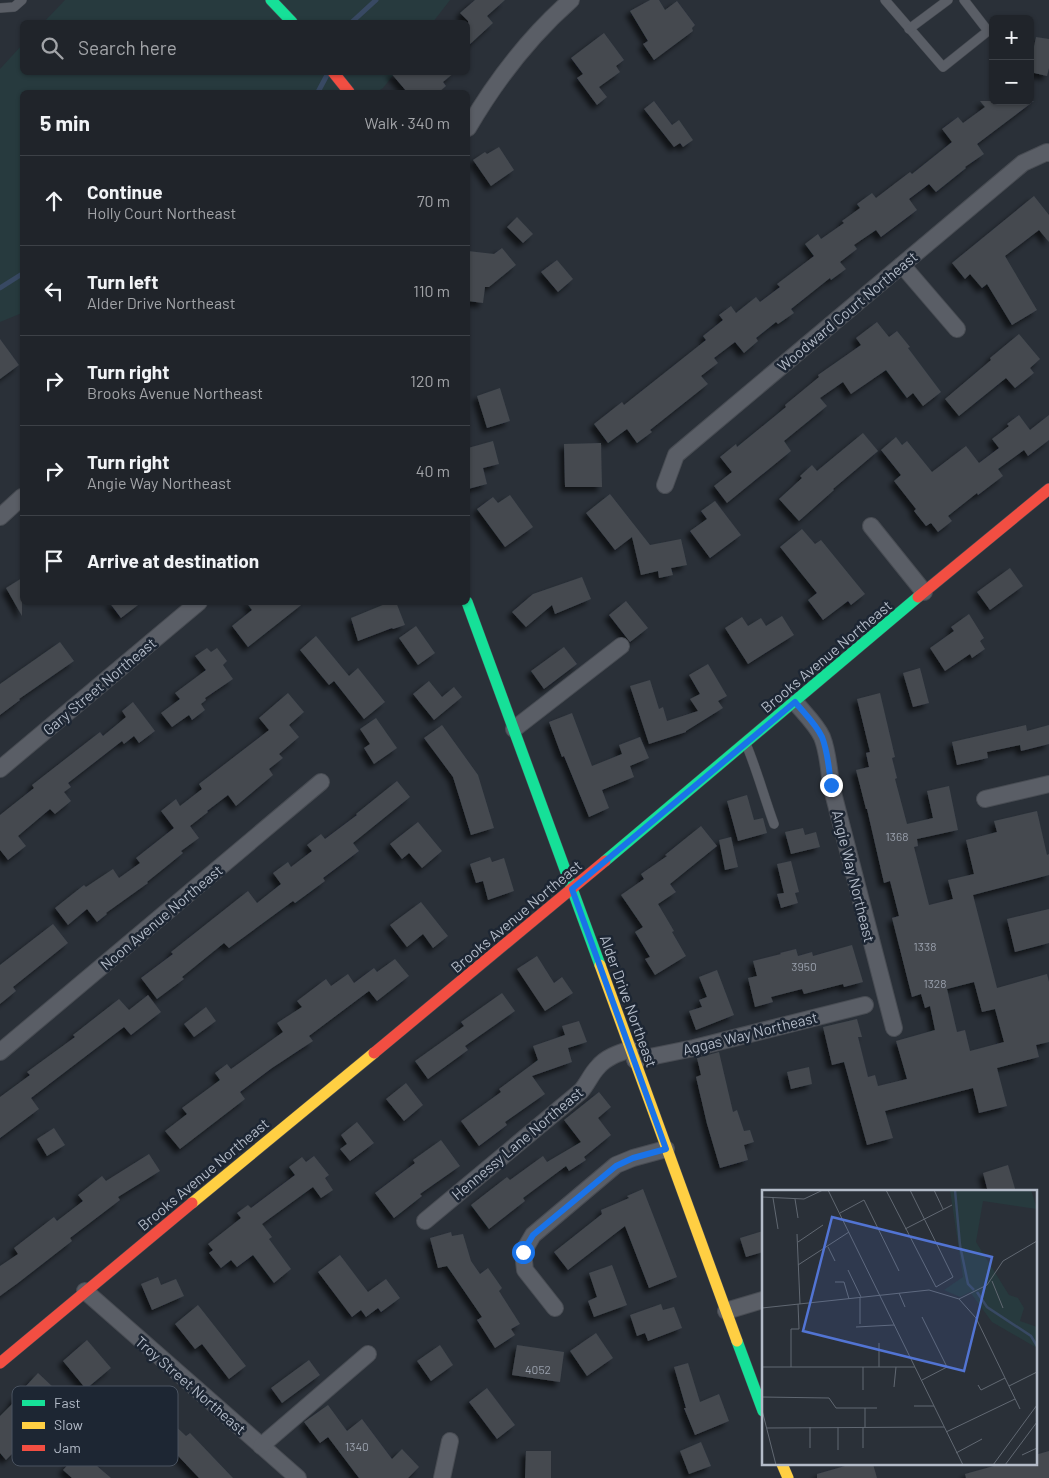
<!DOCTYPE html>
<meta charset="utf-8">
<style>
:root{--surface:#20242a;--page:#2d3036;--text:#f1f3f6;--muted:#a2a4a8;--line:#3d4147}
body{margin:0;font-family:Barlow,sans-serif;background:var(--page);color:var(--text)}
.controls{position:absolute;right:15px;top:15px;display:grid;overflow:hidden;border-radius:8px;box-shadow:0 1px 4px #0004}
.controls button{width:45px;height:45px;display:grid;place-items:center;padding:0;border:0;border-bottom:1px solid var(--line);background:var(--surface);color:var(--text);font:25px sans-serif}
.stop{position:absolute;width:15px;height:15px;margin:-11px;border:4px solid #1a73e8;border-radius:50%;background:#fff}
.stop.end{background:#1a73e8;border-color:#fff;box-shadow:0 1px 5px #0008}
.list{margin:0;padding:0;list-style:none}
h2{display:flex;justify-content:space-between;align-items:center;height:65px;margin:0;padding:0 20px;font-size:21px}
h2 small{font-size:16px;font-weight:400;color:var(--muted)}
.list li{display:grid;grid-template-columns:32px 1fr auto;gap:15px;align-items:center;box-sizing:border-box;height:90px;padding:0 20px;border-top:1px solid var(--line)}
.list b{display:block;font-size:19px;white-space:nowrap}
.list p{margin:0;font-size:16px;white-space:nowrap;color:var(--muted)}
.list em{font-size:16px;font-style:normal;color:var(--muted)}
.icon{flex:none;width:28px;height:28px;fill:none;stroke:currentColor;stroke-width:2;stroke-linecap:round;stroke-linejoin:round}
.map{position:relative;flex:none;width:1049px;height:1478px;overflow:hidden}
.search{position:absolute;background:var(--surface);box-shadow:0 1px 4px #0004;left:20px;top:20px;width:450px;height:55px;display:flex;align-items:center;gap:12px;box-sizing:border-box;padding:0 18px;border-radius:8px;color:var(--muted);font-size:19px}
.panel{position:absolute;background:var(--surface);box-shadow:0 1px 4px #0004;left:20px;top:90px;width:450px;height:515px;border-radius:8px}
.map>svg:first-child{display:block}
</style>
<div class="map">
<svg width="1049" height="1478" viewBox="0 0 1049 1478">
<defs>
<filter id="shadow"><feDropShadow dx="-4.5" dy="4.5" stdDeviation="2.5" flood-color="#0009"/></filter>
</defs>
<rect width="100%" height="100%" fill="#2a3038"/>
<!-- green -->
<g fill="#273a3e">
<path d="M65,0H450L433,22H44Z"/>
<path d="M22,45V72L395,73L383,88L377,92H22V313L0,322V69Z"/>
</g>
<g fill="none" stroke-linecap="round" stroke-linejoin="round">
<!-- stream -->
<g stroke="#384963" stroke-width="5">
<path d="M352,22L376,0"/>
<path d="M318,92L327,75"/>
<path d="M0,288L22,274"/>
</g>
</g>
<!-- building -->
<g fill="#444950" fill-rule="evenodd" filter="url(#shadow)">
<path d="M475,0H505L487,16L493,23L468,46V21L460,13Z"/>
<path d="M650,0H659L665,10L677,1L695,25L692,28L693,31L654,60L643,44L648,41L630,11Z"/>
<path d="M604,33L624,60L616,66L620,72L599,87L607,97L597,105L577,78L583,74L571,58Z"/>
<path d="M1036,37L1049,39V68L1047,76L1030,72V65Z"/>
<path d="M390,72H455L443,82L446,86L439,92H407Z"/>
<path d="M654,101L672,125L679,120L693,140L683,147L680,143L674,147L644,109Z"/>
<path d="M980,101H1034L977,144L984,154L965,167L966,168L936,192L929,184L909,199L917,210L881,237L876,230L854,245L857,249L840,262L846,269L831,280L830,278L791,309L794,313L778,324L776,322L756,338L758,341L744,353L735,342L714,358L718,363L701,376L708,384L650,430L652,432L637,443L627,429L608,443L594,424L622,402L624,405L706,340L703,336L723,320L719,315L731,306L736,313L756,297L760,302L780,287L777,284L814,256L805,244L818,234L821,239L844,223L842,221L860,208L857,204L872,193L876,198L910,172L912,174L952,142L942,129L958,117L963,123L985,107Z"/>
<path d="M499,147L514,170L491,186L473,160L485,152L487,154Z"/>
<path d="M1034,196L1049,215V242L1039,230L1005,256L1037,310L1012,325L987,284L982,288L970,274L965,279L952,263Z"/>
<path d="M517,217L533,234L523,243L507,227Z"/>
<path d="M502,248L516,265L489,287H485L483,303L468,301V251L494,254Z"/>
<path d="M557,260L573,279L558,292L541,272Z"/>
<path d="M877,322L889,337L897,331L910,347L908,348L941,392L923,406L913,393L907,398L886,370L851,394L843,382L820,398L827,406L784,441L791,451L727,503L714,486L732,472L720,457L736,444L737,447L786,407L785,405L819,377L818,375L861,345L856,338Z"/>
<path d="M1019,334L1040,359L1030,368L1034,373L1015,388L1006,378L959,416L945,399L991,360L990,358Z"/>
<path d="M0,339L19,365L0,379Z"/>
<path d="M500,388L510,421L487,428L477,396Z"/>
<path d="M1019,415L1030,430L1049,415V440L1028,456L1024,450L998,469L1003,476L978,495L977,493L948,516L952,521L938,532L931,523L926,526L914,511L916,509L894,481L901,475L881,450L896,437L902,445L907,441L932,472L966,446L979,463L999,448L992,439L1009,426L1007,424Z"/>
<path d="M863,433L878,451L833,489L834,490L799,521L779,499L802,478L800,476L812,465L817,471Z"/>
<path d="M493,441L499,464L483,468L487,484L468,489V448Z"/>
<path d="M601,443L602,487H565L564,444Z"/>
<path d="M610,494L650,545L681,539L687,565L671,568L673,575L659,578L658,571L641,575L632,537L615,550L586,513Z"/>
<path d="M510,495L533,527L505,547L477,509L493,497L498,503Z"/>
<path d="M715,501L741,535L710,558L690,531L707,519L701,511Z"/>
<path d="M802,529L815,544L821,540L865,594L851,605L848,601L823,620L808,600L817,593L780,547Z"/>
<path d="M1010,568L1023,586L990,610L977,592Z"/>
<path d="M582,577L591,599L555,614L552,605L526,627L512,612L533,594Z"/>
<path d="M22,578V616L6,588Z"/>
<path d="M626,601L648,628L630,642L609,615Z"/>
<path d="M109,602H142L121,618Z"/>
<path d="M246,602H305L248,647L232,626L252,610Z"/>
<path d="M390,602H396L405,625L393,629L392,628L358,641L351,618Z"/>
<path d="M969,614L984,638L980,641L985,649L972,658L970,654L945,671L930,648L954,631L951,627Z"/>
<path d="M782,616L794,635L748,664L725,628L742,617L748,626L761,618L766,626Z"/>
<path d="M416,626L435,653L418,665L399,638Z"/>
<path d="M316,636L349,676L358,668L385,702L364,719L334,681L329,685L300,650Z"/>
<path d="M60,642L74,661L19,699L20,700L0,715V684Z"/>
<path d="M564,647L577,664L544,689L531,671Z"/>
<path d="M207,648L211,652L217,648L227,661L223,665L233,679L205,698L206,700L201,704L205,710L192,720L189,715L172,727L161,713L180,699L175,693L206,670L195,656Z"/>
<path d="M708,664L727,696L718,701L723,708L686,731V732L649,744L630,686L650,680L659,709L663,707L667,721L698,711L690,699L700,694L689,675Z"/>
<path d="M920,668L929,703L913,707L903,673Z"/>
<path d="M429,681L442,697L454,687L462,697L434,720L413,694Z"/>
<path d="M288,693L304,712L289,725L299,737L279,754L283,758L269,769L273,775L236,806L228,795L207,811L208,812L190,826L199,838L181,851L183,853L147,882L148,883L106,913L107,914L97,922L87,909L68,925L55,908L84,885L86,887L113,869L119,878L140,863L136,858L174,828L161,811L176,799L180,806L202,789L199,784L269,730L259,718Z"/>
<path d="M880,693L895,757L892,758L897,778L895,779L907,824L933,818L927,791L949,786L958,830L917,839L918,846L914,847L929,905L953,899L948,880L974,874L966,840L997,832L994,821L1037,811L1047,855L1049,854V875L973,895L997,988L1047,974L1049,982V1042L1036,1045L1039,1057L997,1068L1007,1106L979,1113L973,1088L885,1111L893,1138L867,1145L844,1062L832,1065L823,1027L857,1019L862,1037H858L868,1077L875,1075L878,1086L907,1079L896,1041L935,1030L930,1006L925,1008L921,994L912,997L892,918L899,916L890,881L884,883L867,809H866L856,770L869,767L866,753L870,752L857,699ZM974,982L982,1012L995,1009L1004,1042L970,1051L965,1030L957,1032L947,989Z"/>
<path d="M133,702L155,731L139,743L134,736L124,744L122,741L68,783L71,787L64,792L71,801L55,814L50,809L18,836L26,846L8,860L0,850V815L34,788L32,785L100,732L103,736L126,717L122,711Z"/>
<path d="M572,713L592,766L622,754L619,745L640,737L649,758L630,766L634,777L602,790L609,808L589,817L564,756L562,757L549,722Z"/>
<path d="M376,718L397,748L374,764L364,748L370,744L360,729Z"/>
<path d="M442,725L478,775L494,828L471,835L453,777L424,738Z"/>
<path d="M1026,725L1027,731L1049,725V744L1021,751L1020,745L987,752L988,758L957,765L952,742Z"/>
<path d="M397,781L410,797L353,843L359,851L323,878L325,881L295,903L293,901L229,948L224,943L182,977L184,979L157,999L141,978L173,954L171,952L248,891L257,903L281,884L273,873L288,862L291,867L312,851L307,845L321,834L325,839L357,815L356,814Z"/>
<path d="M747,795L754,820L763,818L767,833L738,841L727,801Z"/>
<path d="M418,822L442,851L422,868L409,853L402,859L390,844Z"/>
<path d="M701,826L717,846L670,884L676,892L658,904L674,931L672,932L686,956L655,975L645,959L650,957L635,932L643,927L621,895L644,879L641,874L667,856L665,855Z"/>
<path d="M803,828L805,835L816,832L820,847L791,854L785,832Z"/>
<path d="M731,837L738,867L725,870L719,840Z"/>
<path d="M490,857L492,862L504,858L514,891L488,900L483,881L476,883L470,864Z"/>
<path d="M791,861L799,892L795,893L798,903L781,908L777,894L784,893L777,864Z"/>
<path d="M421,902L448,936L433,948L423,934L407,947L390,925Z"/>
<path d="M1049,909V943L1015,952L1007,919Z"/>
<path d="M53,924L68,943L13,987L16,991L0,1004V965Z"/>
<path d="M852,945L863,982L844,987L843,984L804,994L802,989L771,997L773,1002L755,1007L748,978L757,976L753,961L781,954L780,953L796,949L798,956L812,952L813,956Z"/>
<path d="M537,956L554,983L562,977L573,993L545,1011L517,969Z"/>
<path d="M395,959L409,976L377,1001L369,991L309,1036L313,1041L272,1068L240,1092L245,1099L180,1149L165,1131L187,1114L182,1108L220,1080L215,1073L227,1064L231,1069L283,1032L277,1023L302,1007L297,1001L326,979L331,986L348,974L354,983L374,968L377,972Z"/>
<path d="M717,970L734,1015L696,1030L689,1011L702,1007L699,1000L707,997L699,977Z"/>
<path d="M502,993L515,1011L465,1046L468,1050L428,1079L415,1061L464,1026L461,1022Z"/>
<path d="M148,995L161,1012L131,1035L124,1027L31,1098L39,1109L0,1138V1097L30,1075L27,1072L75,1037L73,1035L119,999L129,1010Z"/>
<path d="M206,1007L216,1021L194,1037L184,1024Z"/>
<path d="M579,1021L587,1042L568,1048L572,1062L532,1076L545,1094L505,1122L507,1125L479,1146L461,1121L501,1092L499,1089L538,1060L533,1046L565,1035L562,1026Z"/>
<path d="M719,1052L733,1112L737,1110L744,1131L750,1130L754,1142L744,1145L748,1160L720,1168L707,1124L696,1077L701,1075L697,1058Z"/>
<path d="M809,1067L812,1084L791,1089L787,1072Z"/>
<path d="M406,1083L423,1105L404,1121L386,1099Z"/>
<path d="M599,1092L611,1107L598,1118L611,1135L584,1157L586,1160L569,1171L566,1166L523,1198L525,1201L489,1229L471,1205L507,1177L510,1180L543,1156L547,1162L581,1142L564,1120Z"/>
<path d="M357,1122L374,1143L350,1161L340,1149L347,1144L341,1135Z"/>
<path d="M54,1128L65,1145L47,1156L37,1139Z"/>
<path d="M441,1140L460,1166L420,1194L422,1196L394,1218L375,1193L415,1163L413,1160Z"/>
<path d="M149,1154L160,1171L118,1197L120,1200L70,1238L72,1241L18,1283L0,1296V1266L18,1254L14,1248L54,1217L57,1221L83,1201L78,1195L102,1176L106,1181Z"/>
<path d="M314,1156L329,1175L325,1178L333,1190L321,1198L313,1187L262,1224L272,1237L269,1239L291,1269L274,1283L253,1255L237,1267L231,1260L221,1268L209,1253L213,1250L208,1244L241,1218L237,1213L248,1205L251,1208L295,1175L289,1167L302,1157L306,1162Z"/>
<path d="M1008,1165L1016,1192H988L983,1173Z"/>
<path d="M643,1189L677,1277L649,1288L625,1226L568,1270L554,1252L602,1214L601,1210L629,1198L627,1196Z"/>
<path d="M763,1231V1252L746,1257L740,1238Z"/>
<path d="M451,1232L452,1236L463,1234L471,1261L480,1274L488,1268L502,1288L499,1291L520,1324L511,1329L515,1335L495,1348L477,1320L482,1317L447,1266L438,1268L430,1238Z"/>
<path d="M340,1255L368,1292L386,1279L400,1298L381,1312L378,1308L366,1317L361,1310L352,1317L318,1272Z"/>
<path d="M612,1265L627,1305L594,1317L588,1301L597,1297L589,1273Z"/>
<path d="M158,1277L161,1285L176,1279L184,1296L152,1310L141,1284Z"/>
<path d="M661,1304L663,1310L674,1307L682,1328L648,1341L645,1333L637,1336L630,1315Z"/>
<path d="M198,1305L246,1366L229,1379L202,1344L195,1349L175,1324Z"/>
<path d="M596,1333L613,1358L587,1376L570,1351Z"/>
<path d="M87,1340L111,1368L86,1389L63,1361Z"/>
<path d="M440,1345L453,1365L431,1381L417,1361Z"/>
<path d="M517,1345L564,1352L560,1382L512,1375Z"/>
<path d="M309,1360L320,1375L282,1403L271,1388Z"/>
<path d="M688,1363L700,1402L719,1394L729,1421L695,1435L684,1408H686L674,1367Z"/>
<path d="M38,1373L53,1387L42,1399L58,1414L43,1431L39,1427L6,1460L0,1453V1416L13,1403L12,1401Z"/>
<path d="M487,1388L515,1425L497,1439L469,1402Z"/>
<path d="M147,1399L186,1436L190,1433L233,1478H199L163,1440L160,1443L132,1416Z"/>
<path d="M328,1405L347,1431L362,1419L392,1459L402,1449L419,1467L408,1478H359L328,1437L320,1443L304,1422Z"/>
<path d="M91,1440L107,1456L97,1466L111,1478H72L63,1470Z"/>
<path d="M701,1442L711,1466L689,1474L680,1451Z"/>
<path d="M526,1451H551V1478H525Z"/>
<path d="M1049,1451V1478H966L965,1474L1001,1464H1035V1455Z"/>
<path d="M852,1464H873L877,1478H817V1474Z"/>
</g>
<g fill="none" stroke-linecap="round" stroke-linejoin="round">
<!-- lane casing -->
<g stroke="#484c53" stroke-width="10">
<g id="lane">
<path d="M885,0L943,67L988,31L964,0"/>
<path d="M0,8L14,7L22,0"/>
<path d="M909,29L948,0"/>
<path d="M746,744C757,770 764,797 774,824"/>
</g>
</g>
<!-- street casing -->
<g stroke="#484c53" stroke-width="18">
<g id="street">
<path d="M468,128C496,80 529,37 571,0"/>
<path d="M902,265L957,329"/>
<path d="M665,485L676,455L1023,163L1047,152L1049,153"/>
<path d="M0,517L22,497"/>
<path d="M871,526L924,592"/>
<path d="M795,702C804,713 816,724 822,737C828,752 829,769 831,785L894,1028"/>
<path d="M514,729L621,646"/>
<path d="M0,769L199,602"/>
<path d="M985,799L1049,784"/>
<path d="M0,1052L321,782"/>
<path d="M635,1060L694,1048L865,1005"/>
<path d="M425,1221L581,1091C588,1083 591,1074 598,1067C606,1057 619,1053 631,1049"/>
<path d="M85,1291L298,1478"/>
<path d="M555,1308L525,1270L523,1252L533,1235L616,1165L633,1158L666,1149"/>
<path d="M726,1311L763,1300"/>
<path d="M261,1446L368,1354"/>
<path d="M442,1478L450,1441"/>
</g>
</g>
<!-- fast casing -->
<g stroke="#484c53" stroke-width="12">
<g id="fast">
<path d="M271,0L292,22"/>
<path d="M467,602L600,965"/>
<path d="M605,861L918,597"/>
<path d="M737,1341L763,1411"/>
</g>
</g>
<!-- slow casing -->
<g stroke="#484c53" stroke-width="12">
<g id="slow">
<path d="M600,965L737,1341"/>
<path d="M192,1203L374,1053"/>
<path d="M782,1464L788,1478"/>
</g>
</g>
<!-- jam casing -->
<g stroke="#484c53" stroke-width="12">
<g id="jam">
<path d="M333,72L349,92"/>
<path d="M918,597L1049,489"/>
<path d="M374,1053L605,861"/>
<path d="M0,1363L192,1203"/>
</g>
</g>
<!-- lane -->
<use href="#lane" stroke="#5a5e66" stroke-width="9"/>
<!-- street -->
<use href="#street" stroke="#5a5e66" stroke-width="16"/>
<!-- fast -->
<use href="#fast" stroke="#16e098" stroke-width="11"/>
<!-- slow -->
<use href="#slow" stroke="#ffcf43" stroke-width="11"/>
<!-- jam -->
<use href="#jam" stroke="#f24e42" stroke-width="11"/>
</g>
<g fill="none" stroke-linecap="round" stroke-linejoin="round">
<!-- route -->
<path stroke="#1a73e8" stroke-width="6" d="M523,1252L533,1235L616,1166L633,1158L666,1149L572,889L795,702C804,713 816,724 822,737C828,752 829,769 831,785"/>
</g>
<g text-anchor="middle" dominant-baseline="central" stroke-width="5" stroke-linejoin="round" paint-order="stroke">
<!-- number labels -->
<g font-size="12" fill="#989fab">
<text x="897" y="836">1368</text>
<text x="925" y="946">1338</text>
<text x="804" y="966">3950</text>
<text x="935" y="983">1328</text>
<text x="538" y="1369">4052</text>
<text x="357" y="1446">1340</text>
</g>
<!-- street labels -->
<g font-size="15" fill="#b4bcc9" stroke="#1d2633">
<text transform="translate(847 311) rotate(-40)">Woodward Court Northeast</text>
<text transform="translate(826 656) rotate(-40)">Brooks Avenue Northeast</text>
<text transform="translate(99 686) rotate(-40)">Gary Street Northeast</text>
<text transform="translate(854 876) rotate(76)">Angie Way Northeast</text>
<text transform="translate(516 916) rotate(-40)">Brooks Avenue Northeast</text>
<text transform="translate(161 917) rotate(-40)">Noon Avenue Northeast</text>
<text transform="translate(629 1001) rotate(70)">Alder Drive Northeast</text>
<text transform="translate(750 1033) rotate(-14)">Aggas Way Northeast</text>
<text transform="translate(517 1143) rotate(-40)">Hennessy Lane Northeast</text>
<text transform="translate(203 1174) rotate(-40)">Brooks Avenue Northeast</text>
<text transform="translate(191 1385) rotate(41)">Troy Street Northeast</text>
</g>
</g>
<!-- overview -->
<g transform="translate(762 1190)">
<rect width="275" height="275" fill="#2a3038"/>
<path d="M188,0H269L275,19L221,11L214,52L247,105L256,108L262,118L258,131L275,137V158L230,132L208,102L198,107L182,100L201,87Z" fill="#273a3e"/>
<path fill="none" stroke="#384963" stroke-width="2.5" d="M193,0L198,55L206,94L212,100M215,102L225,117L269,146L275,156"/>
<path fill="none" stroke="#616872" stroke-width="1" d="M66,0L201,275M124,0L174,97L191,87L148,0M172,0L181,19M0,7L42,9L61,0M11,8L16,39M33,9L36,28M78,23L102,10L137,81M143,39L190,15M35,44L38,114M36,52L61,35M66,57L73,71M36,75L87,42M86,80L99,107M230,91L241,118M73,92H82L87,109M137,103L143,117M197,109L214,128L258,219M0,118L167,100L197,109L225,95L241,71L275,51M98,134V108M94,137L132,135M0,177H153M29,177V139H37L36,114M117,177V153M160,190L185,177L160,127M216,195L219,200L243,188M247,196L275,182M132,197L134,177M101,200V177M0,207L67,208L74,218H115M152,216H172M103,218V237M0,220L14,275M76,237V260M101,237V258M5,238L182,237M184,242L253,209M48,258V237M194,263L220,249M260,265L275,258M231,275L275,215M243,275L275,232"/>
<path fill="#5274d3" fill-opacity="0.15" stroke="#5274d3" stroke-width="2.5" d="M70,27L230,67L202,181L41,141Z"/>
<rect width="275" height="275" fill="none" stroke="#b4bcc9" stroke-width="2.5"/>
</g>
<!-- legend -->
<rect x="12" y="1386" width="166" height="80" rx="8" fill="#1d2633" stroke="#4a5360" stroke-width="1"/>
<rect x="22" y="1400" width="23" height="6" fill="#16e098"/>
<rect x="22" y="1422" width="23" height="7" fill="#ffcf43"/>
<rect x="22" y="1445" width="23" height="6" fill="#f24e42"/>
<g font-size="14" fill="#b4bcc9">
<text x="54" y="1408">Fast</text>
<text x="54" y="1430">Slow</text>
<text x="54" y="1453">Jam</text>
</g>
</svg>
<div class="controls">
<button>+</button>
<button>−</button>
</div>
<div class="stop" style="left:523px;top:1252px"></div>
<div class="stop end" style="left:831px;top:785px"></div>
<div class="search"><svg class="icon" aria-label="search" viewBox="0 0 24 24"><circle cx="10" cy="10" r="6"/><path d="M15 15l6 6"/></svg>Search here</div>
<section class="panel">
<h2>5 min<small>Walk · 340 m</small></h2>
<ul class="list">
<li><svg class="icon" aria-label="ahead" viewBox="0 0 24 24"><path d="M12 20V5M6 11l6-6 6 6"/></svg><div><b>Continue</b><p>Holly Court Northeast</p></div><em>70 m</em></li>
<li><svg class="icon" aria-label="left" viewBox="0 0 24 24"><path d="M17 20v-9H6M10 6l-5 5 5 5"/></svg><div><b>Turn left</b><p>Alder Drive Northeast</p></div><em>110 m</em></li>
<li><svg class="icon" aria-label="right" viewBox="0 0 24 24"><path d="M7 20v-9h11M14 6l5 5-5 5"/></svg><div><b>Turn right</b><p>Brooks Avenue Northeast</p></div><em>120 m</em></li>
<li><svg class="icon" aria-label="right" viewBox="0 0 24 24"><path d="M7 20v-9h11M14 6l5 5-5 5"/></svg><div><b>Turn right</b><p>Angie Way Northeast</p></div><em>40 m</em></li>
<li><svg class="icon" aria-label="arrive" viewBox="0 0 24 24"><path d="M6 21V4h12l-3 4 3 4H6"/></svg><div><b>Arrive at destination</b></div></li>
</ul>
</section>
</div>
